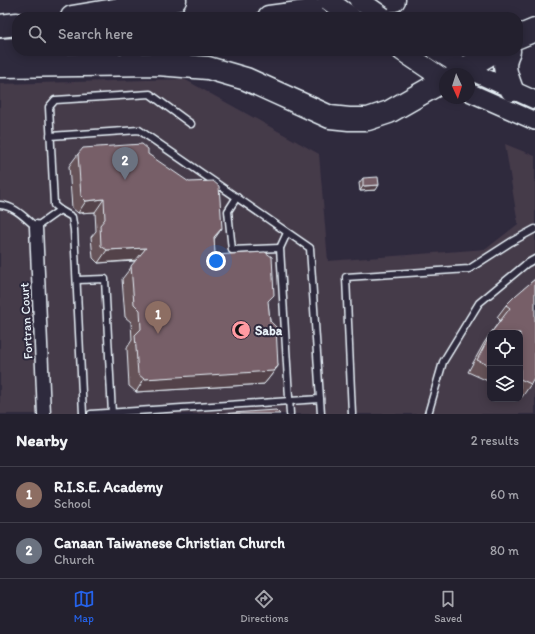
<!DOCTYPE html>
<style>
:root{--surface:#23202e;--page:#2b2836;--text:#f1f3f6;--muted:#a3a3aa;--line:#403e4a;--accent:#2563eb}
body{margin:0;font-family:Itim,sans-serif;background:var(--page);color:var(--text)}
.controls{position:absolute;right:12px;bottom:12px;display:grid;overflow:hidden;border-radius:8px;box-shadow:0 2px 10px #0003}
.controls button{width:36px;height:36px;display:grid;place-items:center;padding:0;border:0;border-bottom:1px solid var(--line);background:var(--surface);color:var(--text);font:20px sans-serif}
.compass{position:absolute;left:439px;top:68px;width:36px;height:36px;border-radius:50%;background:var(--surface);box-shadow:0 2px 10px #0003;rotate:176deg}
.you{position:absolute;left:216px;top:261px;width:14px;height:14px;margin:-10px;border:3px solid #fff;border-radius:50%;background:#1a73e8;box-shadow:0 0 0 6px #1a73e833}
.badge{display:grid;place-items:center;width:26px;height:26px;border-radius:50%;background:var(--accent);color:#fff;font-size:13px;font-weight:700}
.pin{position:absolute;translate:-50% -33px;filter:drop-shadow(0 1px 2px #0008)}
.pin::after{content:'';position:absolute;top:21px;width:14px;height:12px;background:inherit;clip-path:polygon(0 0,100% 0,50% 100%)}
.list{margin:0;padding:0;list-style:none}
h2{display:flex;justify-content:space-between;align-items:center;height:52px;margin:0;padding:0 16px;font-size:17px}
h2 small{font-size:13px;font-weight:400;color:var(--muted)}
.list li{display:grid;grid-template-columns:26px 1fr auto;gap:12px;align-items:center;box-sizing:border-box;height:56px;padding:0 16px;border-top:1px solid var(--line)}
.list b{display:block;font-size:15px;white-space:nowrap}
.list p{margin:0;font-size:13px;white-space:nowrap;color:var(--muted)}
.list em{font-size:13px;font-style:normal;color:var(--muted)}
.icon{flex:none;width:22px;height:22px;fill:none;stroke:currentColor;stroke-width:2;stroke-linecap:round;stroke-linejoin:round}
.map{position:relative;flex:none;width:535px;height:414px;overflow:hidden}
.search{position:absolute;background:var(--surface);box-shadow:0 2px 10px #0003;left:12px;right:12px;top:12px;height:44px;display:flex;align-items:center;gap:10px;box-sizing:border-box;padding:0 14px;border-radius:16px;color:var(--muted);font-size:15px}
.sheet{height:164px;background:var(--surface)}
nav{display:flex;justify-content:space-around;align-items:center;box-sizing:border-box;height:56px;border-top:1px solid var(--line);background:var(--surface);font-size:11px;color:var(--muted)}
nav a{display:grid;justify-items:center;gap:2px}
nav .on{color:var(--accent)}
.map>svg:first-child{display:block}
</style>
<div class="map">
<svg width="535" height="414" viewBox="0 0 535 414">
<rect width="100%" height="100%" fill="#2f2a3d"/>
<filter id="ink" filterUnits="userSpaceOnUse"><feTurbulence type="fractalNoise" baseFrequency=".025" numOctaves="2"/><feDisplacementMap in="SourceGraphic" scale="8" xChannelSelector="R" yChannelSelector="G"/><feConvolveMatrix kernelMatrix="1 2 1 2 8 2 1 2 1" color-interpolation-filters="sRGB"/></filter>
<g filter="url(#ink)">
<!-- built -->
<path fill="#453a4a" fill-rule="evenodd" d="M184,79L319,154L328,261L486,249L518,224L505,144L535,156V414H0V84ZM490,333H520V399H490Z"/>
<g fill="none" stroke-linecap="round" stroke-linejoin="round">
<!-- lane casing -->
<g stroke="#e8f1f8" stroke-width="9">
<g id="lane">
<path d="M50,136L139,130L310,248L321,414"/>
<path d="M237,197L228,211L232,250L280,248"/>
<path d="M0,205C15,206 25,218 36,227L60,210"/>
<path d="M287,233L280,248L290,414"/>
<path d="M77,280L105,279L112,414"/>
<path d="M83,414L74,230L72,217L60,210L54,205L49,107L55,100L150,94L191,124"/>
<path d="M91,414L320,399"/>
<path d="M352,414L346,277L469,269L511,242L535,229"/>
<path d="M428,414L443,362L479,303L526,264L535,259"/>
</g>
</g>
<!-- street casing -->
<g stroke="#e8f1f8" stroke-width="15">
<path id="street" d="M36,227L44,414"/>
</g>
<!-- secondary casing -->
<g stroke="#e8f1f8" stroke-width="20">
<g id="secondary">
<path d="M466,69L535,100"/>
<path d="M469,92L535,121"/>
</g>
</g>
<!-- primary casing -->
<g stroke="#e8f1f8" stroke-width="22">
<g id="primary">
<path d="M402,51L445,80"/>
<path d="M437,51L466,69"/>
</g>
</g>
<!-- highway casing -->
<g stroke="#e8f1f8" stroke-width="25">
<g id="highway">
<path d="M72,17L175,0"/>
<path d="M269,17L394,0"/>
<path d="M0,26L17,24"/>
<path d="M518,37L535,30"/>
<path d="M0,50L17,49"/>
<path d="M509,51C501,66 507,75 512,90"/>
<path d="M0,66L158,64L208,68L246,79L330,117L349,119H368L389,112L445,80"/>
<path d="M456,74L495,51"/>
</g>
</g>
<!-- lane -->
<use href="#lane" stroke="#2f2a3d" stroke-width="6"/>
<!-- street -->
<use href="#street" stroke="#2f2a3d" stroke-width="12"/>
<!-- secondary -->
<use href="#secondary" stroke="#2f2a3d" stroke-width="17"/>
<!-- primary -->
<use href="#primary" stroke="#2f2a3d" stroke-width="19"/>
<!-- highway -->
<use href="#highway" stroke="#2f2a3d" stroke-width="22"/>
<!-- primary-bridge casing -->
<g stroke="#e8f1f8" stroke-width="22" stroke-linecap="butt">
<g id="primary-bridge">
<path d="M328,0L351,17"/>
<path d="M359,0L383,17"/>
</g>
</g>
<!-- primary-bridge -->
<use href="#primary-bridge" stroke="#2f2a3d" stroke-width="19"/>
</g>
<!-- wall -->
<g fill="#665259" stroke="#e8f1f8">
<path d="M78,154H148L222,228L214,239L215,255L268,303L270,321L278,366L269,378L264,384L136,392L129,386L127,348L132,340L131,322L125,317L122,279L136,261L98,263L93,258L91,237L96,231L95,212L78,213L72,208L69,166Z"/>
<path d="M363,178L376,190L360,191L359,183Z"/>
<path d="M535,279L531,384L522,397L520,396V333H491L500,320L497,317L506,305Z"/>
<path d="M490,334V382L468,372L484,343Z"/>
</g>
<!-- shaded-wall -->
<g fill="#534248" stroke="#e8f1f8">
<path d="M379,185L376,190L360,191L363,186Z"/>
<path d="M104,199L95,212L78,213L86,201Z"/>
<path d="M222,228L213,241L214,237Z"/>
<path d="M146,248L138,260L98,263L107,250Z"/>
<path d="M278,366L269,378L264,384L136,392L144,379Z"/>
</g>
<!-- building -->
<g fill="#775f67" stroke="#e8f1f8">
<path d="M142,144L148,149V154L189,182L213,181L219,186L222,228L214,237L215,255L265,252L272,257L274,295L268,301L270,321L276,327L278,366L273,371L144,379L138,374L135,335L141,329L140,310L134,304L131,266L146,248L107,250L101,246L100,225L105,219L104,199L86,201L81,196L78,154L83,148Z"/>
<path d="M378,177L379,185L363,186V178Z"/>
<path d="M535,279V377L531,384L520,379V333H491L510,308L506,305L516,295Z"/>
<path d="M490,335V366L477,360Z"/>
<path d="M276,410L280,414H217Z"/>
</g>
</g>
<!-- icons -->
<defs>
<g id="mosque-disc" transform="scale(1)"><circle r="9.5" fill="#ff9aa2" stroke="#2f2a3d"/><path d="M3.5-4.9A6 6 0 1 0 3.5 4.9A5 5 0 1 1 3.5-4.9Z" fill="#111"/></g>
</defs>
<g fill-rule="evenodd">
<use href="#mosque-disc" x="241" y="330"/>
</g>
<g text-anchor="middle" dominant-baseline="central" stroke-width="4" stroke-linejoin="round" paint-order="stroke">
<!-- street labels -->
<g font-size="13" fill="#e8f1f8" stroke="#2f2a3d">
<text transform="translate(26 321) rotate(-93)">Fortran Court</text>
</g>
<!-- poi labels -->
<g font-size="13" font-weight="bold" fill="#e8f1f8" stroke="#2f2a3d" text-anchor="start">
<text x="255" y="330">Saba</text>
</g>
</g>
</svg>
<div class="controls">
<button><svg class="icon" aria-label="locate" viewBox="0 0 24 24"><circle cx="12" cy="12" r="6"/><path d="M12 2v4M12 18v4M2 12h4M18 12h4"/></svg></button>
<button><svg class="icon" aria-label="layers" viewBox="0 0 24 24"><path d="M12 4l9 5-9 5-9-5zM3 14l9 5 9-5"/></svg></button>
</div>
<svg class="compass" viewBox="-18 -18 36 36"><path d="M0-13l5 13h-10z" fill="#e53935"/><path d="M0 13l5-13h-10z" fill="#a3a3aa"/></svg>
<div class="you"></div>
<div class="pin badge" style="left:158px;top:334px;background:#8d6e63">1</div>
<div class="pin badge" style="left:125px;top:180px;background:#6b7280">2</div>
<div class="search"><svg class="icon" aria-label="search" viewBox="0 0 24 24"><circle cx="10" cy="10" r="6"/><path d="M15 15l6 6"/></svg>Search here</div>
</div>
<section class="sheet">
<h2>Nearby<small>2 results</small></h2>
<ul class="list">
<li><span class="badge" style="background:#8d6e63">1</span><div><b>R.I.S.E. Academy</b><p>School</p></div><em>60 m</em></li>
<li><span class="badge" style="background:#6b7280">2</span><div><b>Canaan Taiwanese Christian Church</b><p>Church</p></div><em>80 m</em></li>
</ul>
</section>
<nav>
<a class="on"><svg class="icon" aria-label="map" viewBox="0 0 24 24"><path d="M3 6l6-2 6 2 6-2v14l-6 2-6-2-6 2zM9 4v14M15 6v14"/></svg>Map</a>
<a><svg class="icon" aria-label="directions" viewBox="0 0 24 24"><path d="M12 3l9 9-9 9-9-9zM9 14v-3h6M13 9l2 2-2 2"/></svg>Directions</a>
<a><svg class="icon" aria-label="saved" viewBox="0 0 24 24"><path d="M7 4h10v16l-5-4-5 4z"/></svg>Saved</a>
</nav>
